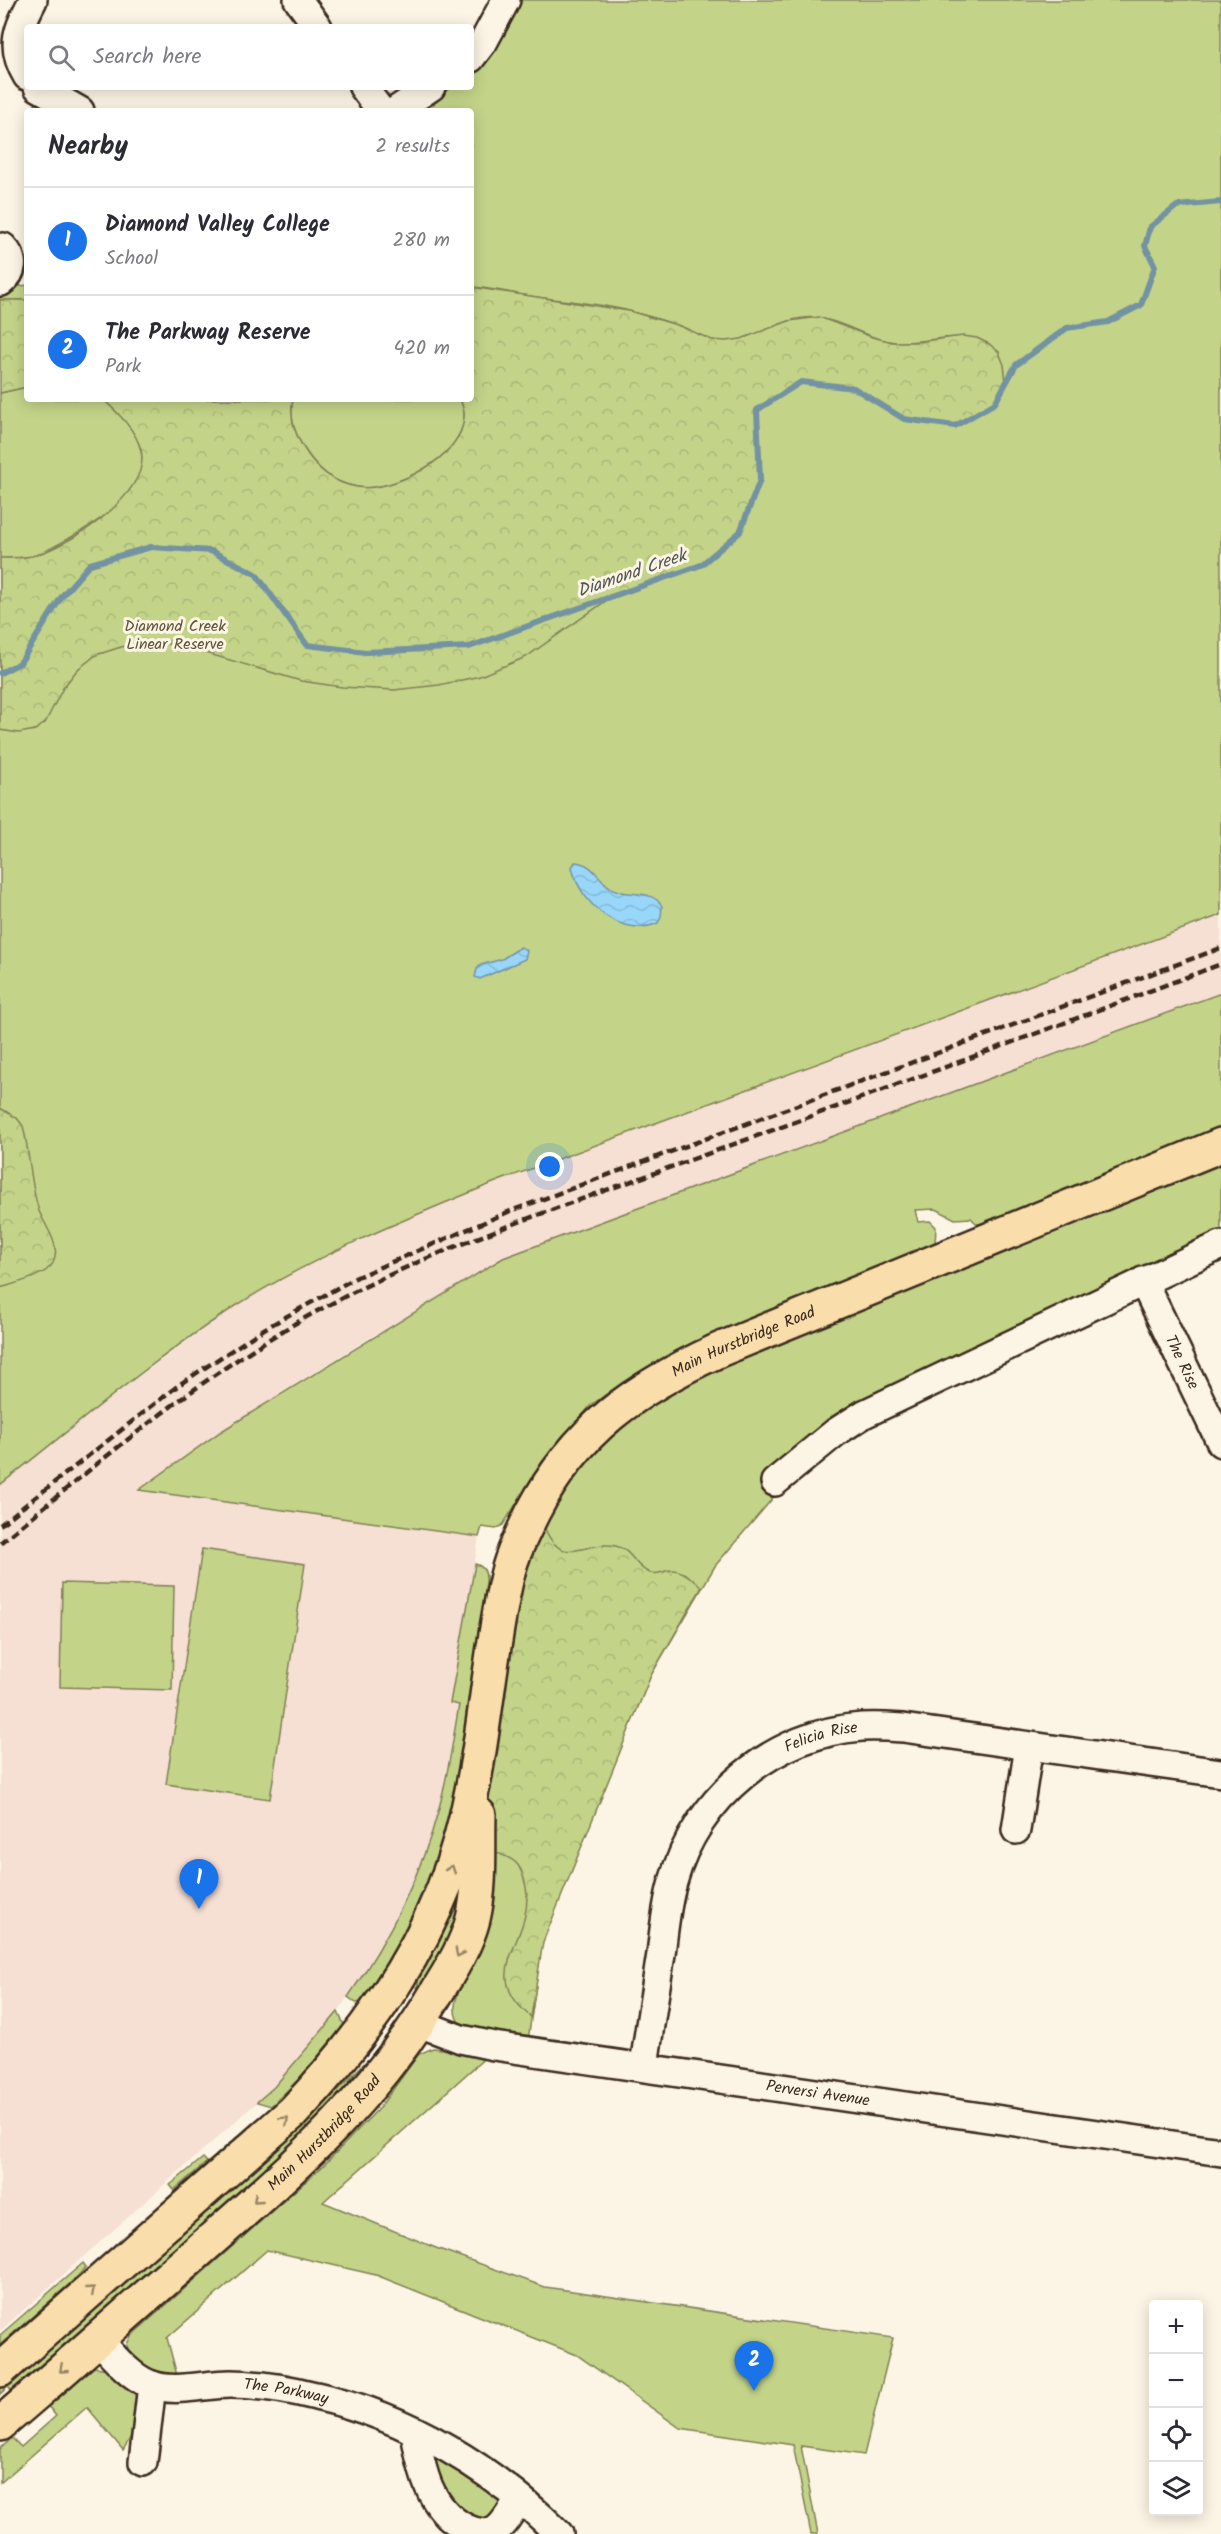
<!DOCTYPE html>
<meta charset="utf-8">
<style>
:root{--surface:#fff;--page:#f2f2f3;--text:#2b2b33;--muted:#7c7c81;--line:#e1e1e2;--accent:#1a73e8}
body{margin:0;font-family:Kalam,sans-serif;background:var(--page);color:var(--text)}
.controls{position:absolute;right:18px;bottom:18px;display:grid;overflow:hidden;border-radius:6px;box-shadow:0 3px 15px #0003}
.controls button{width:54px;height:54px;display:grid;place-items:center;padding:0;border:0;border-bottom:2px solid var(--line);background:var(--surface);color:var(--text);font:30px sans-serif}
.you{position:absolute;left:550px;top:1167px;width:21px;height:21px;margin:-15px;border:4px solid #fff;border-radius:50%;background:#1a73e8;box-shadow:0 0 0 9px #1a73e833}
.badge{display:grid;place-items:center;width:39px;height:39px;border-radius:50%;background:var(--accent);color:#fff;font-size:20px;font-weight:700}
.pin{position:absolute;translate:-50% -50px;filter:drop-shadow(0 2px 3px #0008)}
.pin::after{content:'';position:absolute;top:32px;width:21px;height:18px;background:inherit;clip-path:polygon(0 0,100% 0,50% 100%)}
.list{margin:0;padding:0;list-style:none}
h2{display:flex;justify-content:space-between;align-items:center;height:78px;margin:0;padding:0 24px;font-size:26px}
h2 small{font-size:20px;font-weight:400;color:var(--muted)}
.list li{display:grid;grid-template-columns:39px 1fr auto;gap:18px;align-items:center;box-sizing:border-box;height:108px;padding:0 24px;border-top:2px solid var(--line)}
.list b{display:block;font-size:22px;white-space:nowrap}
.list p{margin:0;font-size:20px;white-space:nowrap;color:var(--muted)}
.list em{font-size:20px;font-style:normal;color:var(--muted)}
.icon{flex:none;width:33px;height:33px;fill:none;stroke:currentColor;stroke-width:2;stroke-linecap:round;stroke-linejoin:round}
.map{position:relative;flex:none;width:1221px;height:2534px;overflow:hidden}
.search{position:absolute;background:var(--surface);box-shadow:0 3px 15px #0003;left:24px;top:24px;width:450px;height:66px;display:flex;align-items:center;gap:15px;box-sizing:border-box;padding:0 21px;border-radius:6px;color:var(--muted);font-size:22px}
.panel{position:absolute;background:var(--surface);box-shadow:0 3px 15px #0003;left:24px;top:108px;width:450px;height:294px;border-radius:6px}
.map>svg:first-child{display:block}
</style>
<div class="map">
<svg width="1221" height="2534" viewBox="0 0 1221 2534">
<defs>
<pattern id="forest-crowns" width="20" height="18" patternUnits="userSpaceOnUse" patternTransform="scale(1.5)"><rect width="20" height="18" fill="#c3d489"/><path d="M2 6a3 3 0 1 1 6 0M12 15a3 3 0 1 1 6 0" fill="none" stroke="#a8b676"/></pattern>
<pattern id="water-waves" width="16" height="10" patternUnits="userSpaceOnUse" patternTransform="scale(1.5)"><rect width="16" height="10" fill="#98d7fa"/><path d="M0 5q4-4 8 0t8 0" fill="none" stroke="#84b9d6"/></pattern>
</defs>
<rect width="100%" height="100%" fill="#fcf5e5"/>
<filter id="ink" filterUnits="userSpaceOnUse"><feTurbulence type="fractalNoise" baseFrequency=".0167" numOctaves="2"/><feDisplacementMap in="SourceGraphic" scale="12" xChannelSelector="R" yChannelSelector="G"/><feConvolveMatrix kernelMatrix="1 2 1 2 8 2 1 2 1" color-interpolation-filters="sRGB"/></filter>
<g filter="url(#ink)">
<!-- built -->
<path fill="#f6dfd3" d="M1221,915V993L619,1215L376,1334L220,1432L139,1490L479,1537L450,1703L459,1705L439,1808L416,1876L382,1943L338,2012L274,2087L0,2331V1485L99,1406L232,1308L324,1256L385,1227L493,1183Z"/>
<!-- green -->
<g fill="#c3d489" stroke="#7f7f54" stroke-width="1.5">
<path d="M518,0H1221V915L493,1183C403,1220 313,1256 231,1309C150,1362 76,1425 0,1485V393L27,387V399H103C117,412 137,430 141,451C152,498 77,534 44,552L469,646L701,565L740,532L760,480L757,410L801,382L854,388L904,419L989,344C959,329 928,344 895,342C863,339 836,314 803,318C772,321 743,349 711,340C700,336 689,329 677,325C662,320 645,315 629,311C597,303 563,301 530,296C510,293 491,288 471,287V111H414L452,87H471V74L481,64Z"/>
<path d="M27,285V300H0V289Z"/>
<path d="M293,399H460C462,404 465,411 464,417C463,457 392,493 357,487C332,483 316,468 303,447C294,432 289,417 293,399Z"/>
<path d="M1221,993V1134L986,1223L977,1224L971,1218L955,1219L936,1209L915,1210L918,1222L930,1221L936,1227L935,1244L622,1383L591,1405L542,1462L503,1525L496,1529L482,1527L479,1537L139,1490L220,1432L503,1258Z"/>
<path d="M1221,1159V1237L947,1364L778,1492L715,1566L651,1675L542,1942L528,2040L463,2028C457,2021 454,2015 455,2006C456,1988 480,1955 486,1932L490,1788L535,1541L568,1482L606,1435L683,1380Z"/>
<path d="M202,1549L305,1564L270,1799L166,1784Z"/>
<path d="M475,1564C484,1566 487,1573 486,1582L476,1659L474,1700L449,1834L401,1940L362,2002L356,2003L348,1997C388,1940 421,1875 439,1808C448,1775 453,1740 459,1705L450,1703Z"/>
<path d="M62,1583L174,1586L172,1690L60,1687Z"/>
<path d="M465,1843V1907L427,1982L417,1987L426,1952Z"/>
<path d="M338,2012L344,2025L299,2079L271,2106L257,2102L274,2087Z"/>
<path d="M433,2048L488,2055L323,2202L436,2248L545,2287L893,2338L864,2455L801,2446L818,2534H811L793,2445L680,2428L577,2355L376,2275L267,2250L167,2338L178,2379C158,2375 130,2368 127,2344L131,2336L323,2166L380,2107L419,2054Z"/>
<path d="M373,2056L349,2097L17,2396L8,2387L0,2394V2384L262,2155L312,2118L367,2060Z"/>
<path d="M203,2158L207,2162L174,2190L170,2185Z"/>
<path d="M83,2263L86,2267L74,2280L0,2345V2335Z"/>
<path d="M94,2367L109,2369L136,2392C145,2410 133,2435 123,2450L87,2407L0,2483V2449L12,2438L21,2447L56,2416L44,2401L49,2397L59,2398Z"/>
<path d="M436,2458H440L498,2497L500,2509L491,2524L459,2514L430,2464Z"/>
</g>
<!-- forest -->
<g fill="url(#forest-crowns)" stroke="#7f7f54" stroke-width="1.5">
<path d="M471,287L629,311L677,325L712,340L726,341L741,339L789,321L819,317L872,337L893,342H916L963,336L977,338L989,344L999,352L1004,365L1006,382L995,403L955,426L904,419L854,388L801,382L757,410L760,480L740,532L701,565L613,596L526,657L480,676L439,685L394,690L342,687L301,681L175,644L146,643L121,647L96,655L77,670L63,688L45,723L35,730L19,733L0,730V558C11,558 22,558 32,556C68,547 152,494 141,450C136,430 117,412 103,399H293C289,417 294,432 303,447C316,468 332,483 357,487C392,493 463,457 464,417C465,411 462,404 460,399H471Z"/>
<path d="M0,300H27V387L0,393Z"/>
<path d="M0,1108L17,1118L23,1126C30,1154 30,1183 39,1211C45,1226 62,1246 53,1263C47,1276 13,1284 0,1288Z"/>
<path d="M543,1524C561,1572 585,1539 616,1546C632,1550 635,1567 648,1572C656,1576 663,1571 671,1570C683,1569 693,1580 702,1587L651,1675L543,1942L531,2017C475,1971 535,1941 526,1887C524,1879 522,1868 515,1862C509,1856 498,1855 491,1849C482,1807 493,1764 499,1721C509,1655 516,1587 543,1524Z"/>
</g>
<!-- water -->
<g fill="url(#water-waves)" stroke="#7392a2" stroke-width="1.5">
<path d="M575,862C596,863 600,886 618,891C632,896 653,890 662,906L661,917L658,923C621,939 579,903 572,867Z"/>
<path d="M521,947L527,951L525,959L480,979L475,977L477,969L481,965L502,959Z"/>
</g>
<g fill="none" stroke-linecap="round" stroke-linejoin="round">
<!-- stream -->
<path stroke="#7392a2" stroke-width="6" d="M0,673L20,663L62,596L90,564L151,547L211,551L256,574L307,645L366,652L469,647L701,565L740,532L760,480L757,410L801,382L854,388L904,419L955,426L995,403L1016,365L1067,328L1108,322L1141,305L1155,266L1145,246L1150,227L1177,206L1221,202"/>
<!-- minor casing -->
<g stroke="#3b2a1e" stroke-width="32">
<g id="minor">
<path d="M298,0L318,27"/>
<path d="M471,58L484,41L506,0"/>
<path d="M27,76C9,46 18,29 33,0"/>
<path d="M38,87L80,111"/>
<path d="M363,87L381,111"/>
<path d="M395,111L431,87"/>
<path d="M1,282C14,272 15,259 3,247"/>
<path id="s1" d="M1143,1281L1221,1443"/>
<path d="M775,1482L836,1432L864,1414L1221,1245"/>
<path d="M1016,1830L1029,1746"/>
<path id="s2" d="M419,2023L461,2039L494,2046L1221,2152"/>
<path id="s3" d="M644,2067C649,2029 655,1992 661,1954C664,1930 666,1905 673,1882C696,1797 775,1733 862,1727C876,1726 890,1727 903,1728L1221,1773"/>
<path id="s4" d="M98,2339C113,2355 128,2375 149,2384C175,2394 204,2384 230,2384C259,2384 288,2389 316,2396C407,2416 494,2469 559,2534"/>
<path d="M415,2432C421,2469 429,2509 466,2528C474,2532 483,2534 492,2532C504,2527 512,2509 519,2499"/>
<path d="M143,2462L152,2385"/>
</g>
</g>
<!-- major casing -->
<g stroke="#3b2a1e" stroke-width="38">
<g id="major">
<path id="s5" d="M0,2370L293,2112C367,2034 432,1943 461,1837C485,1751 487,1662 507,1576C512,1554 523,1532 533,1512C576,1429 636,1388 719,1350L1221,1145"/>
<path id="s6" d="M0,2424C63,2371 123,2316 185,2263C281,2178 371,2105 437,1992C451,1969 466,1946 473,1919C481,1886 478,1849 479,1815"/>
</g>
</g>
<!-- minor -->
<use href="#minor" stroke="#fcf5e5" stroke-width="27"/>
<!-- major -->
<use href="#major" stroke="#f9deab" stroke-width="33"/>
<!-- rail -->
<g stroke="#3b2a1e" stroke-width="4.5" stroke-dasharray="9 4.5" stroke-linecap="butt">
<path d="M0,1525L180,1384L264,1329L357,1277L508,1212L1221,948"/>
<path d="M0,1543C96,1465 189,1385 296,1323C417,1253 551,1211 682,1163C862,1098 1042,1032 1221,964"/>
</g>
</g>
<!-- one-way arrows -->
<defs><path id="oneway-chevron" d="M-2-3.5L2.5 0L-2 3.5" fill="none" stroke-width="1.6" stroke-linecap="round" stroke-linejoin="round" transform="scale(1.5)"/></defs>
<g stroke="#9a8464">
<use href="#oneway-chevron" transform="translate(451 1869) rotate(-71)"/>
<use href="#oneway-chevron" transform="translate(459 1953) rotate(117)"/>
<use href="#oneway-chevron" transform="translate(285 2120) rotate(-42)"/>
<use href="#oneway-chevron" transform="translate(257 2199) rotate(139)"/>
<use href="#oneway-chevron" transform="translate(91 2290) rotate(-41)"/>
<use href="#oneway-chevron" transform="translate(63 2369) rotate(139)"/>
</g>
</g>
<g text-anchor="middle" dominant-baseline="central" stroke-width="6" stroke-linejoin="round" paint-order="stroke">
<!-- park labels -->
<g font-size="16" fill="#5d5439" stroke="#fcf5e5">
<text x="175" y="626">Diamond Creek<tspan x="175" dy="18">Linear Reserve</tspan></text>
</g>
<!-- street labels -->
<g font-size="16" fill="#3b2a1e" stroke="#fcf5e5">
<text stroke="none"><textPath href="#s5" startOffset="1328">Main Hurstbridge Road</textPath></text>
<text stroke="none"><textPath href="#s1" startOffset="90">The Rise</textPath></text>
<text stroke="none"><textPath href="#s3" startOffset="405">Felicia Rise</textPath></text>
<text stroke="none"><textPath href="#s2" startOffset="406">Perversi Avenue</textPath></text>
<text stroke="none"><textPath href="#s6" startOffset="436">Main Hurstbridge Road</textPath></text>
<text stroke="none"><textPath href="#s4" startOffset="207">The Parkway</textPath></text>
</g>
<!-- water labels -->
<g font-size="18" font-style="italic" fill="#525555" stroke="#fcf5e5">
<text transform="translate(632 574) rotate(-19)">Diamond Creek</text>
</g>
</g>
</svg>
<div class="controls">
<button>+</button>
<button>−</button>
<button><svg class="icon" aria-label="locate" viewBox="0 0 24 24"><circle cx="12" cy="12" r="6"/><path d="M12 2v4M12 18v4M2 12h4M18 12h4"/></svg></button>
<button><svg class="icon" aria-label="layers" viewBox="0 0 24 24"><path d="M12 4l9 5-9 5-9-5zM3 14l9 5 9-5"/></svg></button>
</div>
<div class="you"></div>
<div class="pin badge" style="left:199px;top:1909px">1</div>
<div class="pin badge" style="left:754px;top:2391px">2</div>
<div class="search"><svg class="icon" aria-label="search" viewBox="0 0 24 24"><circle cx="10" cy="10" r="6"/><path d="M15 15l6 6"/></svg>Search here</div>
<section class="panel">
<h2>Nearby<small>2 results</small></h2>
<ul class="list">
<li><span class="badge">1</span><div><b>Diamond Valley College</b><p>School</p></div><em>280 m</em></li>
<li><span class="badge">2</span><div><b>The Parkway Reserve</b><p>Park</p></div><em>420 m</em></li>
</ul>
</section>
</div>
